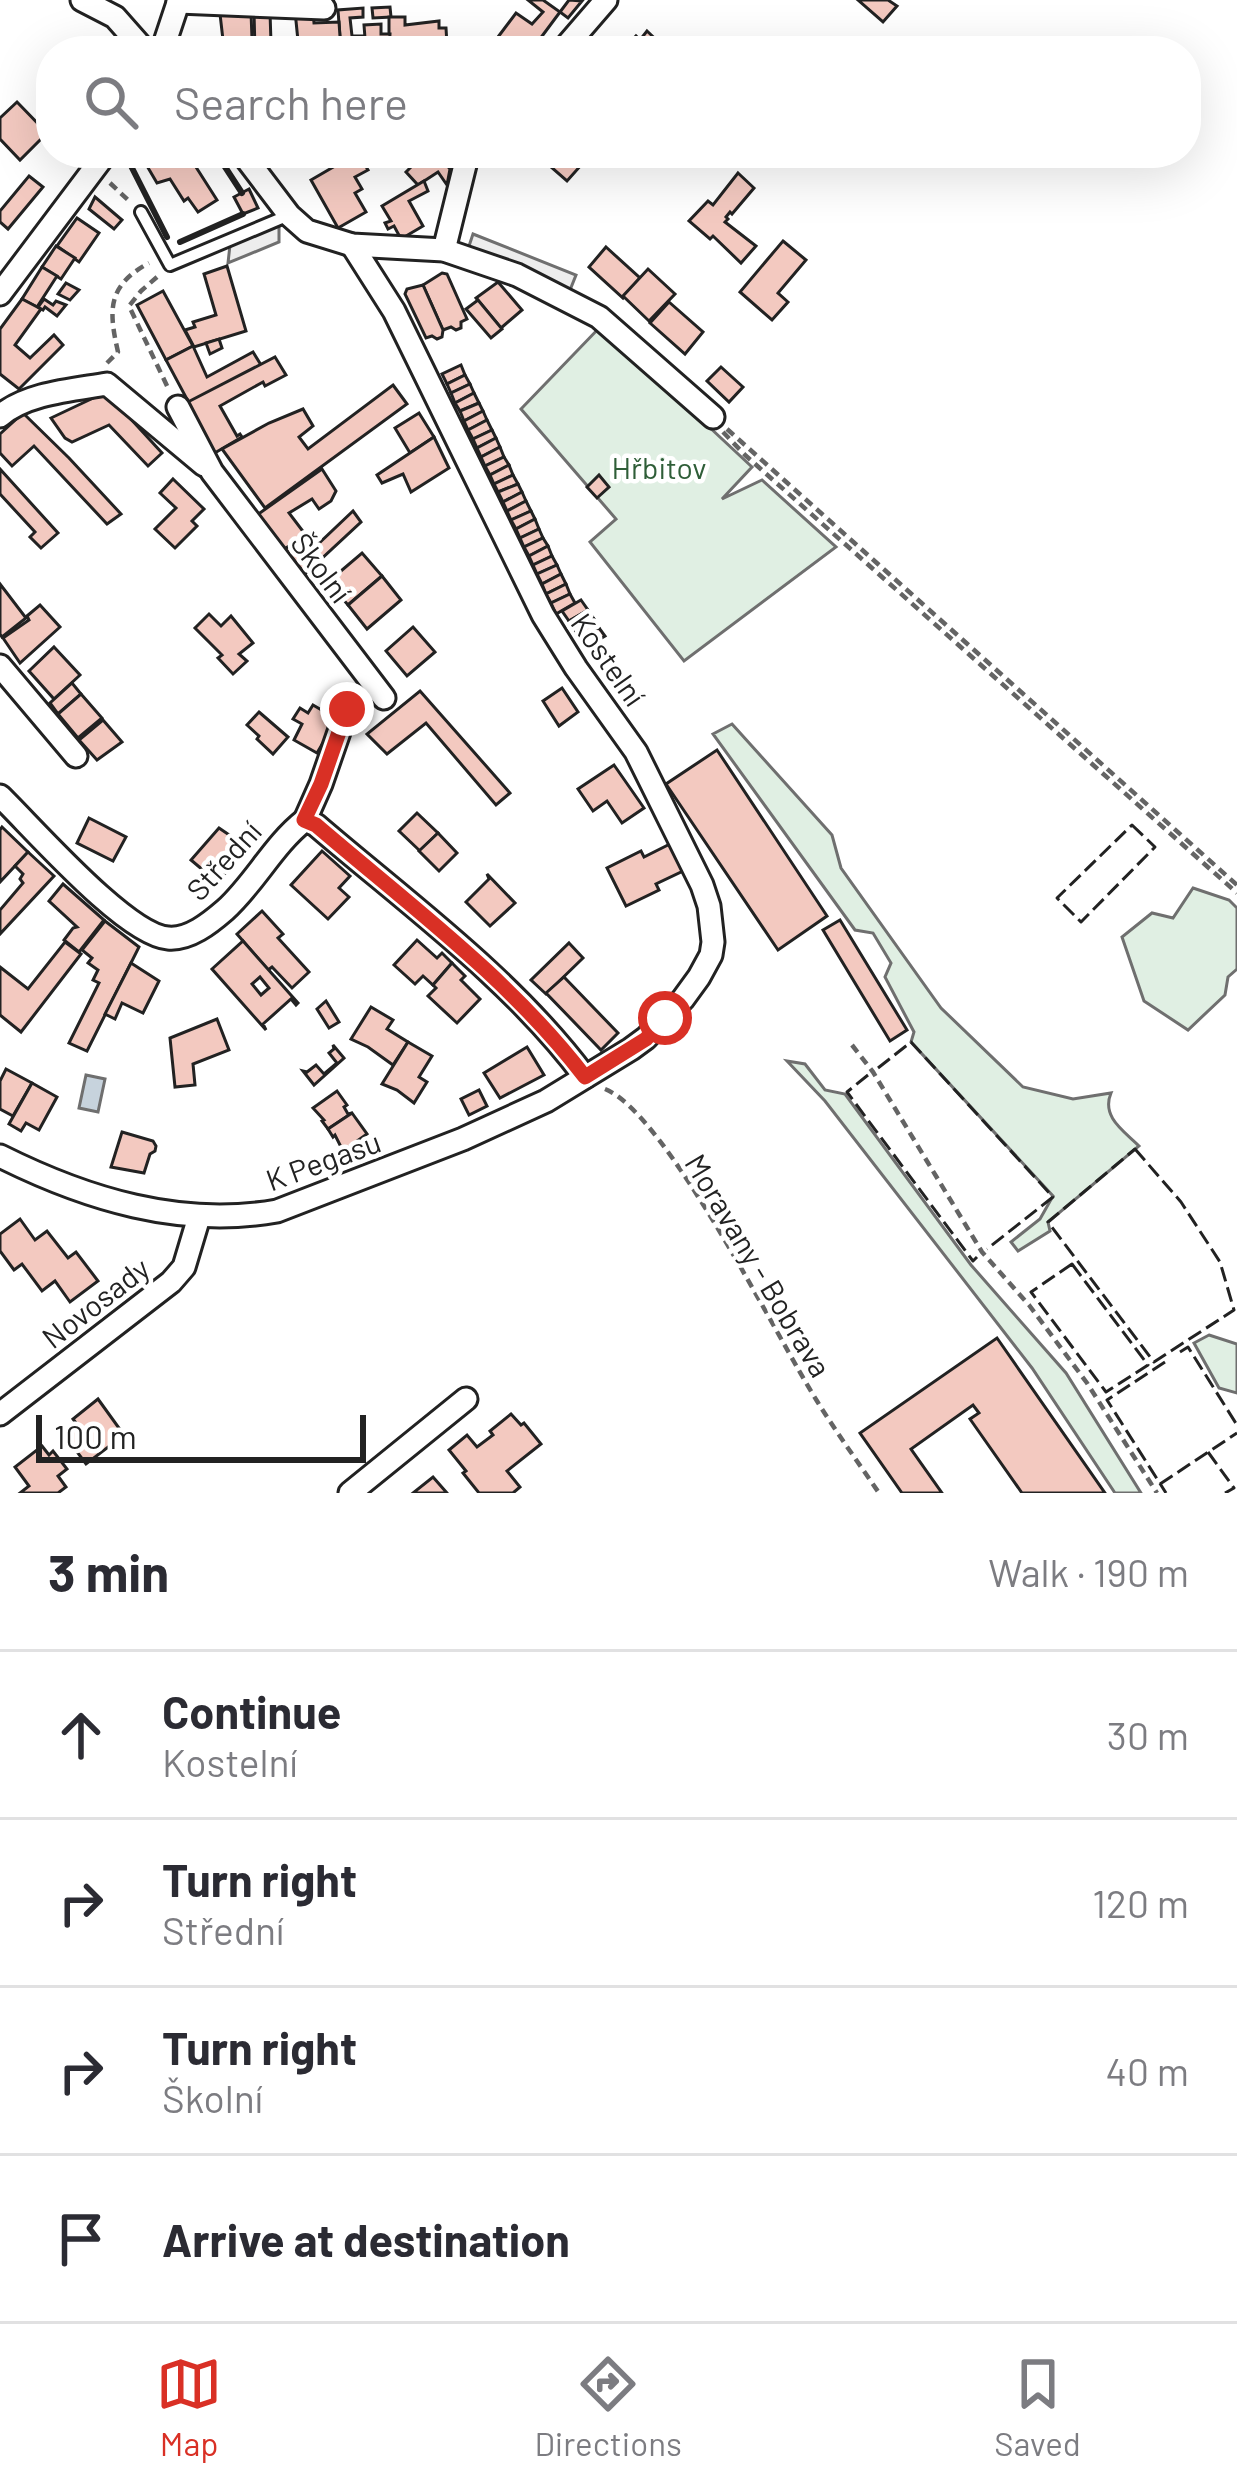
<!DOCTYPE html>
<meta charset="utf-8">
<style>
:root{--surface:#fff;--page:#f2f2f3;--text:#2b2b33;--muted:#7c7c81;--line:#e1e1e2;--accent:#d93025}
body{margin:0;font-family:Barlow,sans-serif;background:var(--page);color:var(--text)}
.scale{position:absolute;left:36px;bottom:30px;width:330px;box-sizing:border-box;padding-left:12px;border:6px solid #222;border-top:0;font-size:33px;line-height:42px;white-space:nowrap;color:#222;-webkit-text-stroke:9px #fff;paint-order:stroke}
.stop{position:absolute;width:36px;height:36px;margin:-27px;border:9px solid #d93025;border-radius:50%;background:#fff}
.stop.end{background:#d93025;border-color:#fff;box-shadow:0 3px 12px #0008}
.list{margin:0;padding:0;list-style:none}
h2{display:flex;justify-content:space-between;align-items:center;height:156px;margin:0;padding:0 48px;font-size:51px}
h2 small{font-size:39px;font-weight:400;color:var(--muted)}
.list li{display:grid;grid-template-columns:78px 1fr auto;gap:36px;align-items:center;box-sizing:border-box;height:168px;padding:0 48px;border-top:3px solid var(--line)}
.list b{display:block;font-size:45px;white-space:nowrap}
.list p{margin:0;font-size:39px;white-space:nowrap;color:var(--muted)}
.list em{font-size:39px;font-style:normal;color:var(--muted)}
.icon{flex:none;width:66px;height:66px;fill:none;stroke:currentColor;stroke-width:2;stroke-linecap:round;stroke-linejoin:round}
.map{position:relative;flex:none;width:1237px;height:1493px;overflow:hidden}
.search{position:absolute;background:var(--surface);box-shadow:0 12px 48px #0002;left:36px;right:36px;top:36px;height:132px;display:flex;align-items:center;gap:30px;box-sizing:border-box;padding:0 42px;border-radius:48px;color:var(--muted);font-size:45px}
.sheet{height:828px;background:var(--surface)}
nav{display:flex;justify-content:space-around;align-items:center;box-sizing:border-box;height:168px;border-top:3px solid var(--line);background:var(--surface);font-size:33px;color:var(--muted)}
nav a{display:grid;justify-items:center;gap:6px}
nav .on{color:var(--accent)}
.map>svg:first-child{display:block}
</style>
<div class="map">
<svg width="1237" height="1493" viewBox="0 0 1237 1493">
<rect width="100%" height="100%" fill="#fff"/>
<!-- green -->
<g fill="#e0efe3" stroke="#6f6f6f" stroke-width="3">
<path d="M601,326L752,467L722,499L762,480L836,547L684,661L590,542L616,519L521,409Z"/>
<path d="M732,724L832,835L841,868L941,1008L1023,1087L1073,1099L1111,1093C1101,1117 1124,1131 1139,1146L1048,1222L1050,1231L1018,1251L1011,1242L1040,1219L1053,1196L911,1042L914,1032L885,977L891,963L873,933L855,930L713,734Z"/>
<path d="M1193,888L1229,900L1237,908V969L1228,977L1225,995L1188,1030L1144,1001L1122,937L1152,913L1173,918Z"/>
<path d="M787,1061L805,1064L825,1090L845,1094L971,1265L1066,1373L1141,1493H1115L1032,1368L825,1101Z"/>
<path d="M1209,1335L1237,1344V1393L1219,1388L1194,1343Z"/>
</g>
<!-- parking -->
<g fill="#ededed" stroke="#6f6f6f" stroke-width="3">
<path d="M279,224V242L228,263L230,245Z"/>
<path d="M473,234L576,275L570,290L467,252Z"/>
</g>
<!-- water -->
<path fill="#c7d3dd" stroke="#6f6f6f" stroke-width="3" d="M86,1075L105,1079L98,1112L79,1108Z"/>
<!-- building -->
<g fill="#f3c9c0" stroke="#222" stroke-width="3" fill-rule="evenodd">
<path d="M528,0H543L560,12L531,51H518L498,37L516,13L532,24L543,12Z"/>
<path d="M569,0L582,1L568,18L560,12Z"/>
<path d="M858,0H888L897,6L883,22Z"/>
<path d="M390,7L391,17L373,18L372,8Z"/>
<path d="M363,8V17L350,18L352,36H365L366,51H341L338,10Z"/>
<path d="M295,11H313L314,23L339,22L341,51H299Z"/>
<path d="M251,12L252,39L223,40L220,14Z"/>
<path d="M254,12H270L271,43L298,42L299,51H255Z"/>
<path d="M389,17H405V25L439,21V28H446L447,45L389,51Z"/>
<path d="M381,24V34H390L389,51H366L364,25Z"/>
<path d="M647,31L668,51H622L636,36L640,40Z"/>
<path d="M205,38L206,44L228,43L229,51H187V40Z"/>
<path d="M17,102L47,133L20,160L0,139V118Z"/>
<path d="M154,153H187L217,200L198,212L188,198L184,201L170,179L157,183L147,166L158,158Z"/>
<path d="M258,153H283L264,164Z"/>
<path d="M343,153H358L368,170L355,177L362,189L355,193L366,212L338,228L311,180L347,159Z"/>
<path d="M411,153H437L450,169L447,185L438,172L418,185L406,172L418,160Z"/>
<path d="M535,153H571L583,163L567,181Z"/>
<path d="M738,173L754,188L732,214L730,212L726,217L728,219L725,222L756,246L741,263L713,236L710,239L689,221L708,201L713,205Z"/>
<path d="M29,176L43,187L8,229L0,222V211Z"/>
<path d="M424,181L428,191L409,201L423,226L401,239L394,226L388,229L385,223L391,221L382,206Z"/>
<path d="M249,189L258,208L243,214L234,197Z"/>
<path d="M95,197L122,220L114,229L89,209Z"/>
<path d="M77,218L99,233L79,262L57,246Z"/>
<path d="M783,241L806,260L778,293L788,302L772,320L740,292Z"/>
<path d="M56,246L75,258L61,279L42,267Z"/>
<path d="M606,247L640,278L623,298L589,267Z"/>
<path d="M227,266L246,331L194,347L185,330L195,327L193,322L216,315L204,274Z"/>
<path d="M42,267L57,276L37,307L22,299Z"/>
<path d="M648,269L675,294L649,321L623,296Z"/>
<path d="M442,273L447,274L467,319L461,322V328L456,330L451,327L443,330L423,285Z"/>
<path d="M498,282L522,310L501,328L476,298Z"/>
<path d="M66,283L79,290L70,300L58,294Z"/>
<path d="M423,285L443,330L442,337L437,339L432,336L426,338L405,294L407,289Z"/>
<path d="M163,291L193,346L166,360L137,305Z"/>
<path d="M22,299L41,309L15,345L30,358L54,335L63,345L19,389L0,374V329Z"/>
<path d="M44,299L53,305L56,301L66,305L57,316L45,307L43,310L38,307Z"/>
<path d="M478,300L502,329L491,338L466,309Z"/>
<path d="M669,302L703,332L685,354L650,323Z"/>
<path d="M219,339L222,348L210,354L206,343Z"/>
<path d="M193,346L207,377L253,352L261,365L189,403L166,360Z"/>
<path d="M275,357L286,375L265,386L263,382L220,406L237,436L240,434L242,437L213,454L184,404Z"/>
<path d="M461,365L465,375L447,384L442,374Z"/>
<path d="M721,367L743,387L729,402L707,381Z"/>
<path d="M465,375L470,384L451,393L447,384Z"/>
<path d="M470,384L474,393L455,403L451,393Z"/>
<path d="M393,385L407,404L265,508L222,449L269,423L303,409L313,426L299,437L308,449Z"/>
<path d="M106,392L162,453L148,466L109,425L72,442L65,438L51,418Z"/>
<path d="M474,393L479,403L460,411L455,403Z"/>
<path d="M479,403L483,411L464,421L460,411Z"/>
<path d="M483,411L487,420L468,430L464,421Z"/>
<path d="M23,413L69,458L121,514L107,524L34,446L12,466L0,453V434Z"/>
<path d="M419,413L434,437L410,453L395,428Z"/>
<path d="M487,420L492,430L473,439L468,430Z"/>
<path d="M492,430L496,438L477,448L473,439Z"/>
<path d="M434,437L449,468L411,492L403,474L382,483L377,475Z"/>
<path d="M496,438L500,447L481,457L477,448Z"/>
<path d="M500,447L504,457L485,466L481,457Z"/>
<path d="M504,457L509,465L490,475L485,466Z"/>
<path d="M509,465L513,475L494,484L490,475Z"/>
<path d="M0,469L58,533L41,548L30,537L35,532L0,494Z"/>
<path d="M322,469L336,491L331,501L319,509L312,499L289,513L305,534L285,549L257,515Z"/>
<path d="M513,475L518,484L498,492L494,484Z"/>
<path d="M599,475L609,487L597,498L587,487Z"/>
<path d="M173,479L204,509L192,521L197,526L175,548L155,529L176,508L160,493Z"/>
<path d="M518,484L522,492L503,502L498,492Z"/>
<path d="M522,492L526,501L507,511L503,502Z"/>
<path d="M526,501L531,511L511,520L507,511Z"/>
<path d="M353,511L361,522L305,574L285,549L305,534L315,547Z"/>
<path d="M531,511L535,519L516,529L511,520Z"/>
<path d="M535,519L539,529L520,538L516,529Z"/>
<path d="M539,529L543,538L524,547L520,538Z"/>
<path d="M543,538L548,546L529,556L524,547Z"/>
<path d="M548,546L552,556L533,565L529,556Z"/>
<path d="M362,553L382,576L348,605L328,582Z"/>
<path d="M552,556L557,565L537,574L533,565Z"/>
<path d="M557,565L561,574L542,584L537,574Z"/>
<path d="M561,574L566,584L546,594L542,584Z"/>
<path d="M382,576L401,600L367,629L348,605Z"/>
<path d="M0,584L26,618L2,637L0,634Z"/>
<path d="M566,584L570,594L551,603L546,594Z"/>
<path d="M570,594L575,603L556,614L551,603Z"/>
<path d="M581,600L588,610L569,621L562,611Z"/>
<path d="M40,605L60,627L20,663L3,638L29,620L27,616Z"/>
<path d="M588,610L594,619L575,630L569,621Z"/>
<path d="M209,614L221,626L231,616L253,643L239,654L247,661L233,674L218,658L222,655L195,628Z"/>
<path d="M594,619L599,628L580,639L575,630Z"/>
<path d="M413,627L435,652L407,676L386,651Z"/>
<path d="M599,628L605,636L586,647L580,639Z"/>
<path d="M54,647L80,675L54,699L29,671Z"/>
<path d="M72,683L81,694L58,714L50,703Z"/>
<path d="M562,688L578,712L559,726L543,701Z"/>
<path d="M420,691L510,793L496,805L426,723L387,754L367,734Z"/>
<path d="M81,694L102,718L78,738L58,714Z"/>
<path d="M313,705L337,719L317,753L294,740L302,724L293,719L300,708L308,713Z"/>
<path d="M259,712L288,737L273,754L257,739L259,736L247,725Z"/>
<path d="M103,720L122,742L97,760L79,740Z"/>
<path d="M717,750L827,916L778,950L666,784Z"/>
<path d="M614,765L644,808L622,823L607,801L593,811L578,789Z"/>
<path d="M417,813L438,833L420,851L399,831Z"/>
<path d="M89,818L126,837L113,861L77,843Z"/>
<path d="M2,827L28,852L0,882V830Z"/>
<path d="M219,828L244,845L226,866L229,869L217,882L191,860Z"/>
<path d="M438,833L457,853L439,871L419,851Z"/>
<path d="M670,844L683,871L656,884L659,890L626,906L607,868L641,851L644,857Z"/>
<path d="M322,851L350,876L339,888L349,897L328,919L291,885Z"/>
<path d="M28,852L54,876L0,934V910L23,883L20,879L23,874L15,866Z"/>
<path d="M487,874L515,903L490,926L466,902L489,879Z"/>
<path d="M63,884L104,920L79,952L64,940L73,928L77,927L49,901Z"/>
<path d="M262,911L283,934L278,938L309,972L292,988L272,967L268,970L237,934Z"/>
<path d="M840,920L907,1030L890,1041L823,930Z"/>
<path d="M105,921L139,947L87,1051L69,1043L99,983L93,980L98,970L88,963L92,958L82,950Z"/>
<path d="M417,940L437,958L442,953L452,963L433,985L423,976L415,984L394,965Z"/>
<path d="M243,941L298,1003L296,1005L291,999L263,1024L266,1030L212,969ZM260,977L269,988L261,995L252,984Z"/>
<path d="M65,942L81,954L21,1032L0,1015V967L28,989Z"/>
<path d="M569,943L583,958L546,994L531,980Z"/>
<path d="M131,963L159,981L143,1013L122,1003L115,1019L105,1014Z"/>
<path d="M452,963L465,976L461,980L480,999L457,1023L428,996L436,988L433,985Z"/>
<path d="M564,977L618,1033L601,1050L546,993Z"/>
<path d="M326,1001L339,1022L329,1028L317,1009Z"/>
<path d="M371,1007L393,1020L387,1029L408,1042L393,1065L368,1047L351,1039Z"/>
<path d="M217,1019L229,1050L193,1064L195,1085L175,1087L170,1038Z"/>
<path d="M408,1042L432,1056L419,1077L427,1082L414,1103L397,1090L382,1084Z"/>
<path d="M333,1045L344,1058L314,1085L303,1071L307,1072L316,1065L324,1074L337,1063L329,1053L334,1049Z"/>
<path d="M527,1047L544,1075L500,1098L484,1073Z"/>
<path d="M6,1069L32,1083L13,1116L0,1109V1081Z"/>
<path d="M32,1083L57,1097L39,1130L26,1123L21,1131L9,1124Z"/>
<path d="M479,1090L487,1106L469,1115L461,1099Z"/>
<path d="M337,1091L347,1105L344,1107L348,1114L352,1113L328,1129L322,1121L324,1120L313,1108Z"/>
<path d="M352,1113L367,1134L343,1151L335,1135L333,1137L328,1129Z"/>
<path d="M122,1132L153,1141L156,1146L155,1151L150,1154L144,1173L111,1167Z"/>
<path d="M20,1219L35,1240L47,1231L68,1258L76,1252L98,1281L70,1302L55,1281L42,1291L22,1264L14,1270L0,1251V1234Z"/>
<path d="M997,1338L1105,1493H1022L970,1419L979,1413L973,1405L911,1449L942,1493H902L860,1433Z"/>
<path d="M98,1399L124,1435L86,1464L63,1433L76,1423L73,1419Z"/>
<path d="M511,1414L521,1425L524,1423L541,1444L507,1471L520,1487L513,1493H479L463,1473L466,1471L449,1450L467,1435L477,1447L493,1435L490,1431Z"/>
<path d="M42,1446L49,1455L53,1451L67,1469L58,1476L66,1487L58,1493H20L29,1486L15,1467Z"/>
<path d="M433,1477L447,1493H413Z"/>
</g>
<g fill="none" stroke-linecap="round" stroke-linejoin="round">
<!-- lane casing -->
<g stroke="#222" stroke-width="16">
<path id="lane" d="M141,212L170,265L289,215"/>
</g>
<!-- street casing -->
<g stroke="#222" stroke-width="27">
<g id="street">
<path d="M82,0L115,17L145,51"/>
<path d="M178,2L324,8"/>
<path d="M162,51L179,0"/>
<path d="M562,51L606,0"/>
<path d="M242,153L289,215L307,231L352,245L444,250L517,275L599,317L713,417"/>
<path d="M444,250L466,161L474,153"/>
<path d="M0,294L106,153"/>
<path d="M178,407L212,472L384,698"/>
<path d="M0,416C27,393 72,390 107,384L204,465"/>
<path d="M0,666L76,756"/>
<path d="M0,796C33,828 126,935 168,938C189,940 210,923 225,910C255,883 273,845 305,820L316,825C408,904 512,979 585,1077"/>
<path d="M305,820L321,784L347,709"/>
<path d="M0,1156C86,1199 180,1228 277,1211L463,1139L546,1101L631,1049L646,1038L683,999L699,977L711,955L713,942L709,906L702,885L636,752L576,668L543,615L394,311L352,245"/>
<path d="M0,1414L171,1282L184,1267L199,1217"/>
<path d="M350,1493L466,1399"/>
</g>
</g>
<!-- path -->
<g stroke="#646464" stroke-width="4.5" stroke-dasharray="9 6" stroke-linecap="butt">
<path d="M110,183L128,200"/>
<path d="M157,277L141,291L129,306L169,390"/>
<path d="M107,363L118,352C109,312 106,286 149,263"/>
<path d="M727,429L1237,885"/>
<path d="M723,432L745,455L1237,893"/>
<path d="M852,1045L873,1072L982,1252L1029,1305L1087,1383L1157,1493"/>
<path d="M605,1089C666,1113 776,1336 817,1401C836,1432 858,1462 879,1493"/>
</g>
<!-- lane -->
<use href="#lane" stroke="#fff" stroke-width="10"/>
<!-- street -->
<use href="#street" stroke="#fff" stroke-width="21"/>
<!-- fence -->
<g stroke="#222" stroke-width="3" stroke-dasharray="15 6" stroke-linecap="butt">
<path d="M1132,825L1155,847L1081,922L1057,898Z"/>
<path d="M878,1068L911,1042L1053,1197L987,1249"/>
<path d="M868,1075L847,1092L973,1261L977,1257"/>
<path d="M1135,1149L1181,1202L1220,1262L1234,1310L1154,1362L1048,1222Z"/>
<path d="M1072,1264L1148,1365L1106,1392L1031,1292Z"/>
<path d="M1180,1352L1188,1347L1237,1425"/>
<path d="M1165,1362L1107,1400L1166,1493"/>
<path d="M1208,1452L1234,1488L1225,1493"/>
<path d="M1160,1484L1237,1433"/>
</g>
<!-- wall -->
<g stroke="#222" stroke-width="6">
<path d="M132,153L129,162L167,237"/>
<path d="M216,153L242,193"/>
<path d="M180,242L243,214"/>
</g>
</g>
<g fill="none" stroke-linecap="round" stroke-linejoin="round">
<!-- route -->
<path stroke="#d93025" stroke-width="15" d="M347,709L321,784L304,820L316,825C408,904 510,979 585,1077L646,1039L665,1018"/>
</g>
<g text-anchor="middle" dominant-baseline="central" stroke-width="9" stroke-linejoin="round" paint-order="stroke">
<!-- park labels -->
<g font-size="30" fill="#2f5e38" stroke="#fff">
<text x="659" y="467">Hřbitov</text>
</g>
<!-- street labels -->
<g font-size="30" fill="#222" stroke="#fff">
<text transform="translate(322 567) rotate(53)">Školní</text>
<text transform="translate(609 659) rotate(55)">Kostelní</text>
<text transform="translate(223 860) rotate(-48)">Střední</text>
<text transform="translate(323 1160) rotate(-20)">K Pegasu</text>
<text transform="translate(759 1265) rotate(59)">Moravany - Bobrava</text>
<text transform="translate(95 1302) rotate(-38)">Novosady</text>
</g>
</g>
</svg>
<div class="scale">100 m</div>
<div class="stop" style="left:665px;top:1018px"></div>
<div class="stop end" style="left:347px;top:709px"></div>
<div class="search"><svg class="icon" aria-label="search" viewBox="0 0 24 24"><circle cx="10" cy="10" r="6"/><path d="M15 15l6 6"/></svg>Search here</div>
</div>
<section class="sheet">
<h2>3 min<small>Walk · 190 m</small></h2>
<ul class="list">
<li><svg class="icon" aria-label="ahead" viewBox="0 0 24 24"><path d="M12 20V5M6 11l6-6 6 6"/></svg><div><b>Continue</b><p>Kostelní</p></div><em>30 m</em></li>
<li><svg class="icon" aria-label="right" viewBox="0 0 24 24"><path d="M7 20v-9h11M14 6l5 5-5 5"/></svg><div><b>Turn right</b><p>Střední</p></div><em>120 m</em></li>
<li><svg class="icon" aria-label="right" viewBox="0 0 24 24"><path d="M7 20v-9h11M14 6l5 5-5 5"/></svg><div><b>Turn right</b><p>Školní</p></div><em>40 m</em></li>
<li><svg class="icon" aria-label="arrive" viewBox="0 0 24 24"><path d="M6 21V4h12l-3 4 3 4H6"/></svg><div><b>Arrive at destination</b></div></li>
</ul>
</section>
<nav>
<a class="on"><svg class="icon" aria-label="map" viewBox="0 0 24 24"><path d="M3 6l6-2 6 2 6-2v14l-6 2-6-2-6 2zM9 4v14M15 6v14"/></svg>Map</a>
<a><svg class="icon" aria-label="directions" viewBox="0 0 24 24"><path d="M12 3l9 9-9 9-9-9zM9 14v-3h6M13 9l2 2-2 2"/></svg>Directions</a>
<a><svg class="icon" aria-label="saved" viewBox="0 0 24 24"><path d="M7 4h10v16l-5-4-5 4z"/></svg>Saved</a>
</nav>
